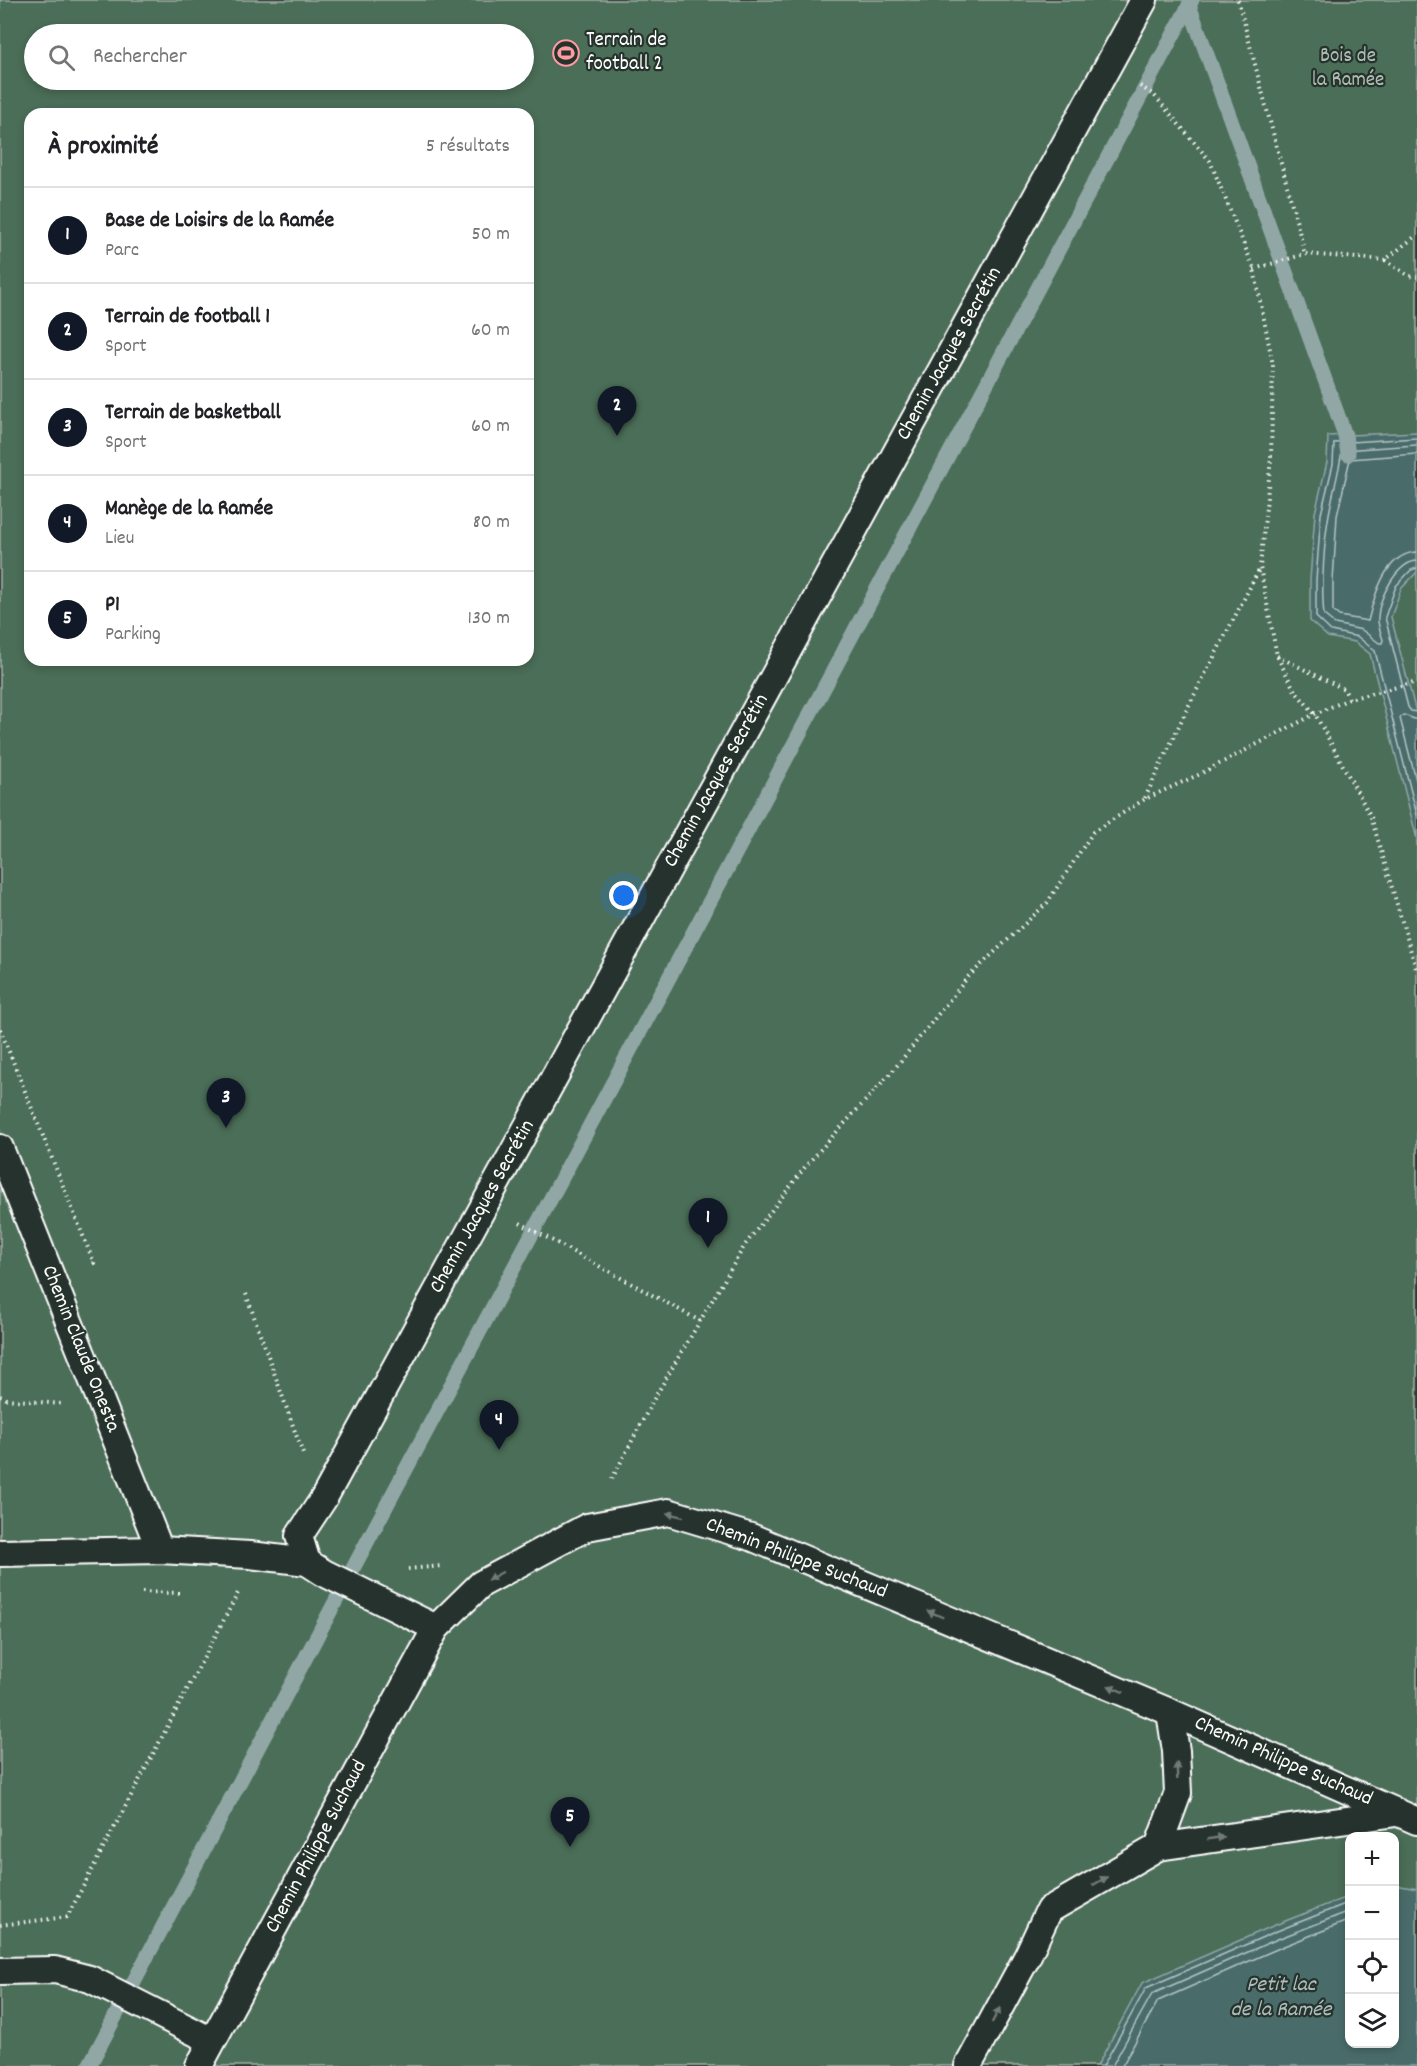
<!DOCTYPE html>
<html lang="fr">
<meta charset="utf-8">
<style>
:root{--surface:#fff;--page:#f6f6f6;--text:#202124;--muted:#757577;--line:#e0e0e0;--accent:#111827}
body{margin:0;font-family:Dekko,sans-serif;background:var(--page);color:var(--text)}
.controls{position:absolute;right:18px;bottom:18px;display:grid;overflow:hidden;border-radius:12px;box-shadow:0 3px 9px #0003}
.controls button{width:54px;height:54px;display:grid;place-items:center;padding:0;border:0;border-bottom:2px solid var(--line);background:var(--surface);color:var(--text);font:30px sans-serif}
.you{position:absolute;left:624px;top:896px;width:21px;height:21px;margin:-15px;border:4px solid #fff;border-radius:50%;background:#1a73e8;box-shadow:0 0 0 9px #1a73e833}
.badge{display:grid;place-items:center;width:39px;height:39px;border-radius:50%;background:var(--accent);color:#fff;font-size:20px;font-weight:700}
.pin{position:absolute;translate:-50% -50px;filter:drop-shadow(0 2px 3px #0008)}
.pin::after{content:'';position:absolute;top:32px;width:21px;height:18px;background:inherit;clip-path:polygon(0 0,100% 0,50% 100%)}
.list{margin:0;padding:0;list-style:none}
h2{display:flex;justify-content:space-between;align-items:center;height:78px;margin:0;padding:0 24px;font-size:26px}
h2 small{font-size:20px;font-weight:400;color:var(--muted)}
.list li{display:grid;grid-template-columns:39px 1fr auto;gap:18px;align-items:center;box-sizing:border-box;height:96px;padding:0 24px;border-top:2px solid var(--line)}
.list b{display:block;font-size:22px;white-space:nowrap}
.list p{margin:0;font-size:20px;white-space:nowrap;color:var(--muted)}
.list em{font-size:20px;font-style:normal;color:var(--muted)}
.icon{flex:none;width:33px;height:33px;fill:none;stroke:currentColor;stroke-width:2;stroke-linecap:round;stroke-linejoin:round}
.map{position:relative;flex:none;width:1417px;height:2066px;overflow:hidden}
.search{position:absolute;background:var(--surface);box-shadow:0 3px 9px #0003;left:24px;top:24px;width:510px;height:66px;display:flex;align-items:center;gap:15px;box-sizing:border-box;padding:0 21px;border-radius:33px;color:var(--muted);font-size:22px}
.panel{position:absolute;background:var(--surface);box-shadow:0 3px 9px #0003;left:24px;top:108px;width:510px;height:558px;border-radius:18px}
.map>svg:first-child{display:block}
</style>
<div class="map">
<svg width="1417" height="2066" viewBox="0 0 1417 2066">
<rect width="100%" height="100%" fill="#333b34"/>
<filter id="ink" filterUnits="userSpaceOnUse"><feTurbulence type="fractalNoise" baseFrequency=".0167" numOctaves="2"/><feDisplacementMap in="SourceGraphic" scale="12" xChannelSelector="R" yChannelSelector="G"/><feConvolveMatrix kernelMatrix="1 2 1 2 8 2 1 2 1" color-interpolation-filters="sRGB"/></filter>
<g filter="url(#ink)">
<!-- green -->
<path fill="#4c6e59" stroke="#a6b6ac" stroke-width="1.5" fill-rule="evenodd" d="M0,0H1417V2066H0ZM34,34H524V80H34ZM30,114H528V660H30ZM1350,1836H1394V2044H1350Z"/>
<!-- water -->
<g fill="#486c6b" stroke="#91a7a6" stroke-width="1.5">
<path d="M1417,432V572L1401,589L1391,617L1417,716V839L1370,654L1355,642L1328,637L1310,621V580L1315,513L1327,462L1328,436Z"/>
<path d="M1395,1885L1417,1889V2066H1097L1142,1983L1275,1925L1349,1896L1350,2044H1394Z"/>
</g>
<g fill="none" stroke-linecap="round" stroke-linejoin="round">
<!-- shore -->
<g stroke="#b6c4c4" stroke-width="1.5">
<path d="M1417,438L1334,443L1333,464L1321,514L1316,580V617L1331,631L1358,637L1375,651L1417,815"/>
<path d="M1417,445L1342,450C1339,472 1333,492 1329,514C1324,541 1321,588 1324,615L1335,624L1362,630L1379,643H1382L1383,640C1381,633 1377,624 1378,617C1379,598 1397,562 1417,561"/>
<path d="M1417,454L1350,459L1337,516L1333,581V611L1339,616L1368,621C1374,597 1385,553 1417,552"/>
<path d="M1417,568L1411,570L1396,586L1385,617L1408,707L1411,711L1417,712"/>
<path d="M1417,720L1404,715L1400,718L1417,784"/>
<path d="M1103,2066L1146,1988L1277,1931L1350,1902"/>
<path d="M1112,2066L1152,1994L1280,1938L1350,1911"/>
<path d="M1122,2066L1158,2001L1284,1946L1350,1920"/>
</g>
<!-- stream -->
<g stroke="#91a7a6" stroke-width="15">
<path d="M1189,5L1345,435L1348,454"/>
<path d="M89,2066L358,1559L1192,0"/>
</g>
<!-- service casing -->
<g stroke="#fff" stroke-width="30">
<g id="service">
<path d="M0,1148L160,1550"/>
<path d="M0,1553L160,1550L250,1555L307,1562L324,1573L436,1628"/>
<path d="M307,1562L299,1536L324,1498L1144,0"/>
<path d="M1158,1847L1178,1793L1176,1751L1170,1712"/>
<path d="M0,1971L55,1970L90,1979L212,2041"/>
<path d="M199,2066L436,1628L481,1584L587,1527L668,1512L751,1537L1170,1712L1417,1821"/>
<path d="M968,2066L1027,1957L1049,1910L1158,1847L1396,1813"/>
</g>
</g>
<!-- path -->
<g stroke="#fff" stroke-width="4" stroke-dasharray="1.5 4.5" stroke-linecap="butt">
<path d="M1238,0L1305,254"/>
<path d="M1140,86L1154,95L1210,161L1254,269L1273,365L1271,458L1260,567L1277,656L1295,691L1315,714L1371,817L1417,972"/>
<path d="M1385,260L1409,276L1417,277"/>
<path d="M1254,269L1305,254L1385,260L1417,235"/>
<path d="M1277,656L1344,689L1349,699"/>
<path d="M1145,798L1186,711L1260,568"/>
<path d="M0,1029L94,1263L89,1265"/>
<path d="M520,1223L700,1321"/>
<path d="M246,1294L303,1454"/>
<path d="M0,1396L6,1399L61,1404"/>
<path d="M612,1479L655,1397L745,1245L809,1162L891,1073L968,977L1047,903L1093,832L1145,799L1198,775L1315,714L1349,699L1417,682"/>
<path d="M408,1569L442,1566"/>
<path d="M142,1592L179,1593"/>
<path d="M0,1925L67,1917L238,1593"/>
</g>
<!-- service -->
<use href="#service" stroke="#26332d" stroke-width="26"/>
</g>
<!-- one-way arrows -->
<defs><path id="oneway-solid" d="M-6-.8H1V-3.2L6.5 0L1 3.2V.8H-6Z" transform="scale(1.5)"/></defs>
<g fill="#727a76">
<use href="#oneway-solid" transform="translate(675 1515) rotate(-166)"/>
<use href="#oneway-solid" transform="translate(495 1576) rotate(152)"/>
<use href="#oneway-solid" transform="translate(935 1614) rotate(-157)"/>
<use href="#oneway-solid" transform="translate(1116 1689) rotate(-157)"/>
<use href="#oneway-solid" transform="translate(1177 1771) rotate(-92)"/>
<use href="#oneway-solid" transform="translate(1216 1838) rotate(-8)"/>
<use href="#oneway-solid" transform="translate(1100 1881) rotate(-30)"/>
<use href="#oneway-solid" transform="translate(996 2015) rotate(-62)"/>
</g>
</g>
<!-- icons -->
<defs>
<g id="stadium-ring" transform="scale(1.35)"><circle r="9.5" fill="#26332d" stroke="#ff9aa2" stroke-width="1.5"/><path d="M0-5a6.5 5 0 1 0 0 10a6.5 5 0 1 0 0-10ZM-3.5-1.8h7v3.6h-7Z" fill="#ff9aa2"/></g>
</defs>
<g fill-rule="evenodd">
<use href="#stadium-ring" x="566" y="53"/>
</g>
<g text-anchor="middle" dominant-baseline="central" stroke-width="4.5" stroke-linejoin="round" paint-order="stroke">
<!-- poi labels -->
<g font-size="21" fill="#fff" stroke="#26332d" text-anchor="start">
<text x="586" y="41">Terrain de<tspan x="586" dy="24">football 2</tspan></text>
</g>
<!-- park labels -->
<g font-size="21" fill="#aebeb4" stroke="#26332d">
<text x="1348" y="57">Bois de<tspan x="1348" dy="24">la Ramée</tspan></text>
</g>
<!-- street labels -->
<g font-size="21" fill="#fff" stroke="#26332d">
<text transform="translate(950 354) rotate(-61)">Chemin Jacques Secrétin</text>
<text transform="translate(717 781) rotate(-61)">Chemin Jacques Secrétin</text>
<text transform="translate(483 1207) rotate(-61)">Chemin Jacques Secrétin</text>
<text transform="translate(80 1349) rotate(68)">Chemin Claude Onesta</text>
<text transform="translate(796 1559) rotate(21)">Chemin Philippe Suchaud</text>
<text transform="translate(1283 1762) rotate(24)">Chemin Philippe Suchaud</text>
<text transform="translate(317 1847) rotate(-62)">Chemin Philippe Suchaud</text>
</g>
<!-- water labels -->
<g font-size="22" font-style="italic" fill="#adbdbc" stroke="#26332d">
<text x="1281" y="1985">Petit lac<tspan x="1281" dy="25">de la Ramée</tspan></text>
</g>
</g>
</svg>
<div class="controls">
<button>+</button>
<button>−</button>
<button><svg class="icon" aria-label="locate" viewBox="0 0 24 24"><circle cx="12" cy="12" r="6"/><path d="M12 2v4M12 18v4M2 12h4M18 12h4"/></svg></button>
<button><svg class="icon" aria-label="layers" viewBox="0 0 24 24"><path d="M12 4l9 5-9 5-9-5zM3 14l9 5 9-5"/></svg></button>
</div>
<div class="you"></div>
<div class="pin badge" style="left:708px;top:1248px">1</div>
<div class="pin badge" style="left:617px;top:436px">2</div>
<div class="pin badge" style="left:226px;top:1128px">3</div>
<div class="pin badge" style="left:499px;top:1450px">4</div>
<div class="pin badge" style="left:570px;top:1847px">5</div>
<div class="search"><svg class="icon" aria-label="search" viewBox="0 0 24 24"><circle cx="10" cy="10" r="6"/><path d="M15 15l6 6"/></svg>Rechercher</div>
<section class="panel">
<h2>À proximité<small>5 résultats</small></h2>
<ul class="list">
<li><span class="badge">1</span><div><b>Base de Loisirs de la Ramée</b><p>Parc</p></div><em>50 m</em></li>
<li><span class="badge">2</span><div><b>Terrain de football 1</b><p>Sport</p></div><em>60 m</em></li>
<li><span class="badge">3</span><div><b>Terrain de basketball</b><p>Sport</p></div><em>60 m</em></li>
<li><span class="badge">4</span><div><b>Manège de la Ramée</b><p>Lieu</p></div><em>80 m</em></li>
<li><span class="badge">5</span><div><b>P1</b><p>Parking</p></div><em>130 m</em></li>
</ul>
</section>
</div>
